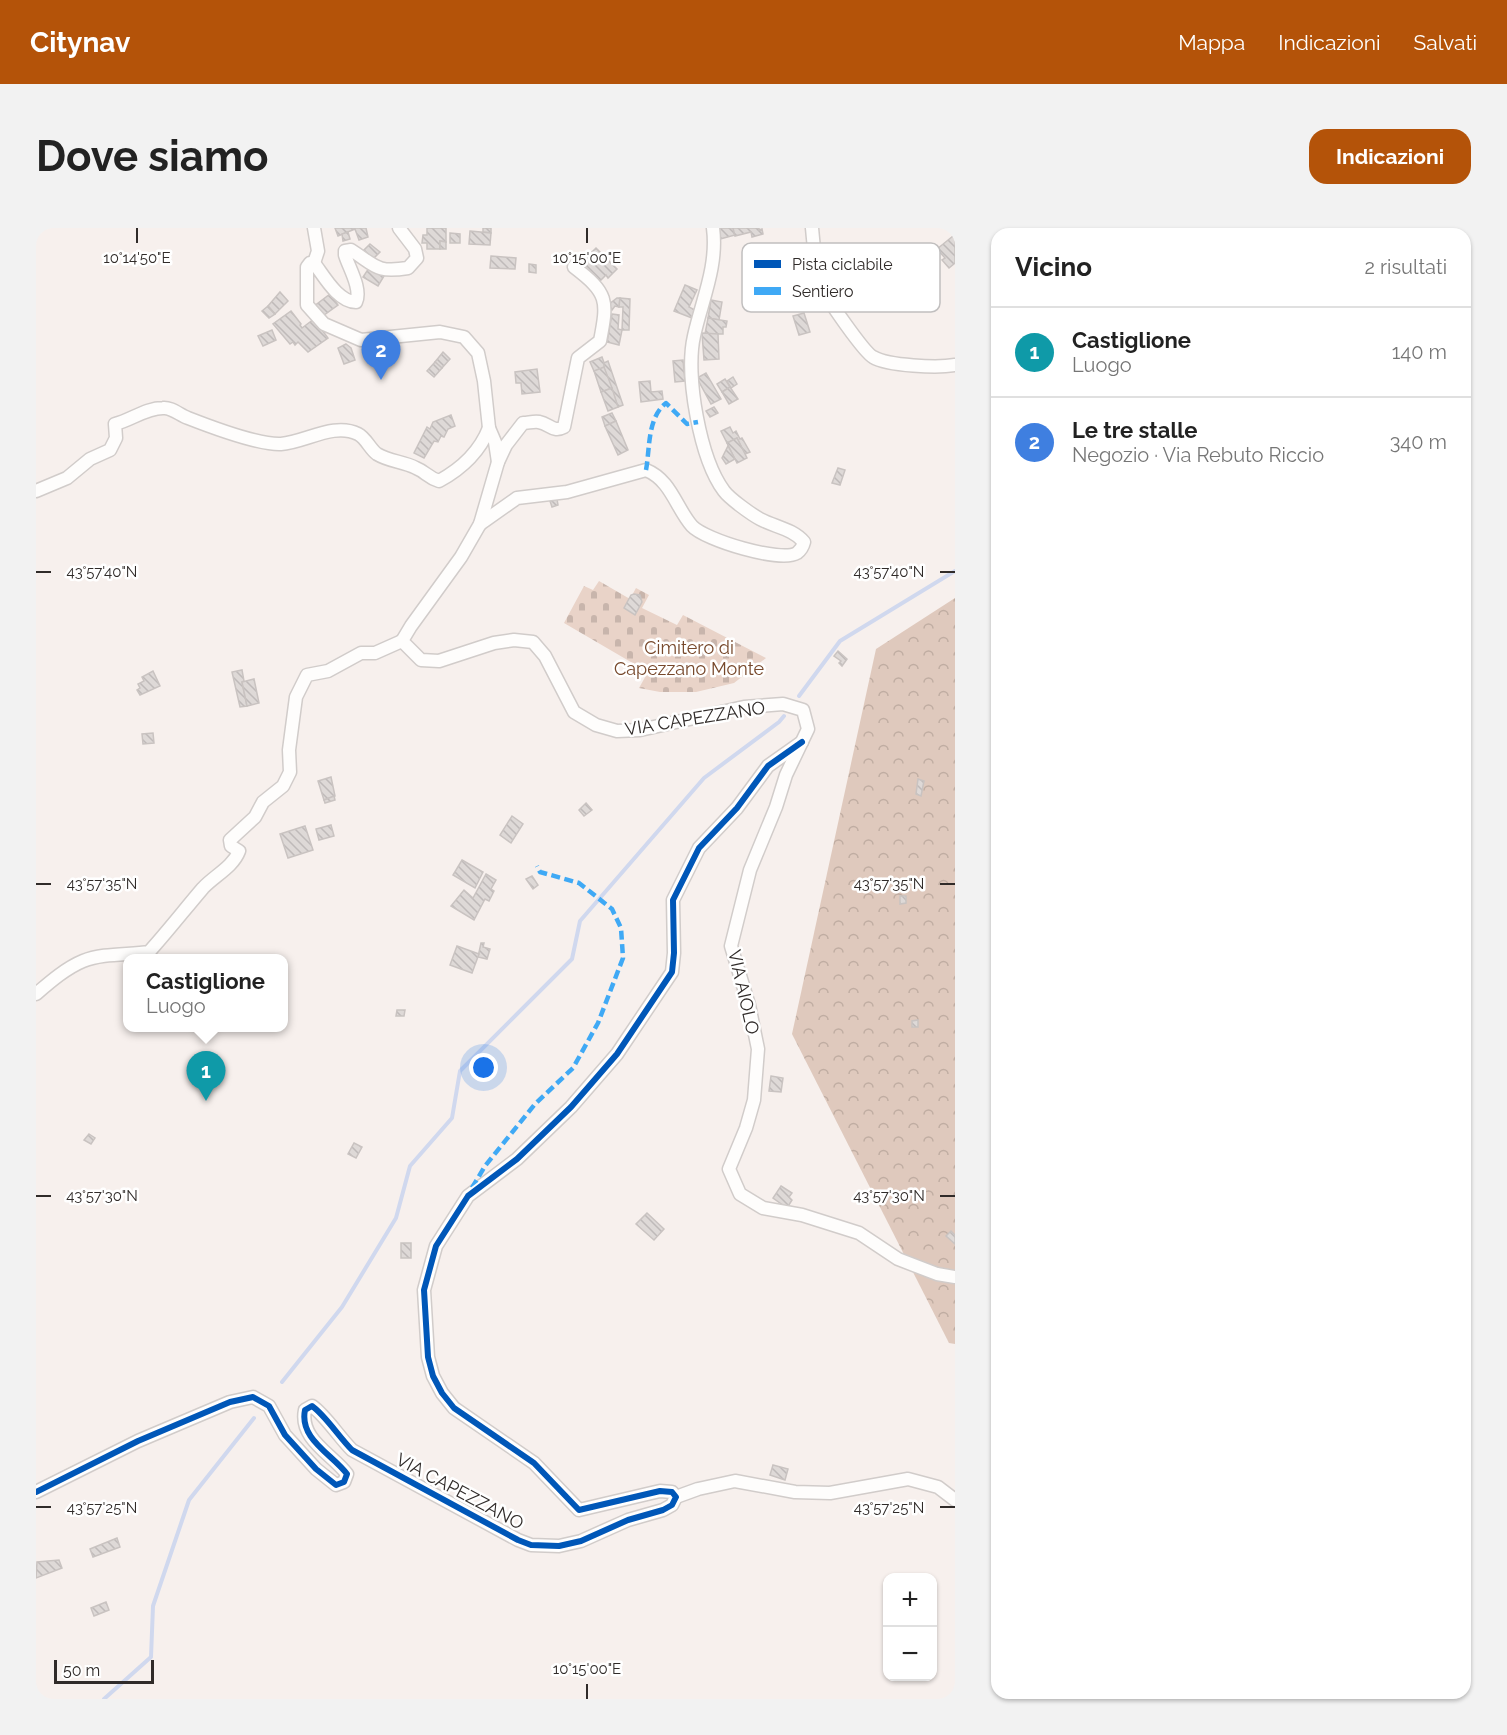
<!DOCTYPE html>
<html lang="it">
<meta charset="utf-8">
<style>
:root{--surface:#fff;--page:#f2f2f2;--text:#222;--muted:#767676;--line:#e0e0e0;--accent:#b45309}
body{margin:0;font-family:Raleway,sans-serif;background:var(--page);color:var(--text)}
.controls{position:absolute;right:18px;bottom:18px;display:grid;overflow:hidden;border-radius:12px;box-shadow:0 2px 4px #0004}
.controls button{width:54px;height:54px;display:grid;place-items:center;padding:0;border:0;border-bottom:2px solid var(--line);background:var(--surface);color:var(--text);font:30px sans-serif}
.scale{position:absolute;left:18px;bottom:15px;width:100px;box-sizing:border-box;padding-left:6px;border:3px solid #302b29;border-top:0;font-size:16px;line-height:21px;white-space:nowrap;color:#302b29;-webkit-text-stroke:4px #fff;paint-order:stroke}
.you{position:absolute;left:448px;top:840px;width:21px;height:21px;margin:-15px;border:4px solid #fff;border-radius:50%;background:#1a73e8;box-shadow:0 0 0 9px #1a73e833}
.badge{display:grid;place-items:center;width:39px;height:39px;border-radius:50%;background:var(--accent);color:#fff;font-size:20px;font-weight:700}
.pin{position:absolute;translate:-50% -50px;filter:drop-shadow(0 2px 3px #0008)}
.pin::after{content:'';position:absolute;top:32px;width:21px;height:18px;background:inherit;clip-path:polygon(0 0,100% 0,50% 100%)}
.popup{position:absolute;left:87px;top:726px;width:165px;height:78px;box-sizing:border-box;display:grid;place-content:center;border-radius:12px;background:var(--surface);filter:drop-shadow(0 2px 4px #0005);font-size:20px;white-space:nowrap;color:var(--muted)}
.popup b{font-size:22px;color:var(--text)}
.popup::after{content:'';position:absolute;left:50%;top:100%;margin-left:-12px;border:12px solid transparent;border-top-color:var(--surface)}
.list{margin:0;padding:0;list-style:none}
h2{display:flex;justify-content:space-between;align-items:center;height:78px;margin:0;padding:0 24px;font-size:26px}
h2 small{font-size:20px;font-weight:400;color:var(--muted)}
.list li{display:grid;grid-template-columns:39px 1fr auto;gap:18px;align-items:center;box-sizing:border-box;height:90px;padding:0 24px;border-top:2px solid var(--line)}
.list b{display:block;font-size:22px;white-space:nowrap}
.list p{margin:0;font-size:20px;white-space:nowrap;color:var(--muted)}
.list em{font-size:20px;font-style:normal;color:var(--muted)}
.map{position:relative;flex:none;width:919px;height:1471px;overflow:hidden;border-radius:18px}
header{display:flex;align-items:center;gap:36px;box-sizing:border-box;height:84px;padding:0 30px;background:var(--accent);color:#fff}
header strong{font-size:28px}
nav{display:flex;gap:33px;margin-inline-start:auto;font-size:21px}
.intro{display:flex;align-items:center;justify-content:space-between;box-sizing:border-box;height:144px;padding:0 36px}
h1{margin:0;font-size:42px}
.button{padding:15px 27px;border-radius:18px;background:var(--accent);color:#fff;font-size:21px;font-weight:700}
main{display:flex;gap:36px;padding:0 36px}
aside{flex:1;background:var(--surface);border-radius:18px;box-shadow:0 2px 4px #0004}
.map>svg:first-child{display:block}
</style>
<header>
<strong>Citynav</strong>
<nav><a>Mappa</a><a>Indicazioni</a><a>Salvati</a></nav>
</header>
<div class="intro"><h1>Dove siamo</h1><a class="button">Indicazioni</a></div>
<main>
<div class="map">
<svg width="919" height="1471" viewBox="0 0 919 1471">
<defs>
<pattern id="forest-crowns" width="20" height="18" patternUnits="userSpaceOnUse" patternTransform="scale(1.5)"><rect width="20" height="18" fill="#dfc9bd"/><path d="M2 6a3 3 0 1 1 6 0M12 15a3 3 0 1 1 6 0" fill="none" stroke="#c0ada2"/></pattern>
<pattern id="cemetery-stones" width="16" height="16" patternUnits="userSpaceOnUse" patternTransform="scale(1.5)"><rect width="16" height="16" fill="#e9d3c8"/><path d="M2 7V4a2 2 0 0 1 4 0v3zM10 15v-3a2 2 0 0 1 4 0v3z" fill="#c8b5ac"/></pattern>
<pattern id="building-back-hatch" width="6" height="6" patternUnits="userSpaceOnUse" patternTransform="scale(1.5)"><rect width="6" height="6" fill="#ded9d7"/><path d="M-1 5l2 2M0 0l6 6M5-1l2 2" fill="none" stroke="#bfbab9"/></pattern>
</defs>
<rect width="100%" height="100%" fill="#f7f0ed"/>
<!-- forest -->
<path fill="url(#forest-crowns)" d="M919,370V1116L913,1115L756,806L840,421Z"/>
<!-- cemetery -->
<path fill="url(#cemetery-stones)" d="M563,353L594,371L600,360L613,367L606,380L641,397L647,387L730,430L698,455L660,464H624L603,460L612,444L528,395L548,358L557,362Z"/>
<g fill="none" stroke-linecap="round" stroke-linejoin="round">
<!-- stream -->
<g stroke="#d0d8ee" stroke-width="4">
<path d="M763,468L804,413L919,343"/>
<path d="M246,1154L306,1079L360,990L374,938L416,890L424,843L536,731L544,693L668,550L743,494L748,488"/>
<path d="M68,1471L115,1429L117,1378L153,1272L218,1190"/>
</g>
</g>
<!-- building -->
<g fill="url(#building-back-hatch)" stroke="#c9c3c1" stroke-width="1.5">
<path d="M299,0H330L332,9L323,12L319,1L302,8Z"/>
<path d="M391,0H410V14L404,13V21H391V15H386L387,7H391Z"/>
<path d="M447,0H455V5L447,4Z"/>
<path d="M682,0H697L699,7L684,11Z"/>
<path d="M697,0H723V2L726,1L727,6L716,9L715,4L699,8Z"/>
<path d="M434,3L455,5L454,17L433,16Z"/>
<path d="M312,4L314,11L307,13L306,6Z"/>
<path d="M414,5L424,6V15H414Z"/>
<path d="M917,8L919,11V35L913,40L906,32L909,30L901,21Z"/>
<path d="M404,13L410,14V21H404Z"/>
<path d="M334,16L344,24L337,31L327,23Z"/>
<path d="M560,20L581,41L572,50L570,47L564,53L544,36Z"/>
<path d="M455,28L480,30L479,41L454,40Z"/>
<path d="M493,36L500,37V45L493,44Z"/>
<path d="M333,40L348,48L342,58L327,49Z"/>
<path d="M649,57L661,62L653,79L659,82L656,90L638,83Z"/>
<path d="M244,64L252,73L239,86L232,78Z"/>
<path d="M294,66L302,77L284,90L277,79Z"/>
<path d="M581,70H584L583,79L579,78L576,82L572,77Z"/>
<path d="M584,70L594,71L593,102H586L587,79H583Z"/>
<path d="M675,72L686,74L683,92L672,90Z"/>
<path d="M232,78L239,86L233,90L226,83Z"/>
<path d="M255,83L265,96L264,97L266,100L278,91L292,110L272,124L262,114L259,117L257,114L254,116L237,96Z"/>
<path d="M768,85L774,104L763,107L757,88Z"/>
<path d="M576,86L583,87L582,101L586,102L583,117L571,114Z"/>
<path d="M672,90L691,93L690,99H687V106H669Z"/>
<path d="M236,102L240,112L227,118L222,108Z"/>
<path d="M666,105L682,106L683,131L668,132Z"/>
<path d="M310,116L315,120L319,132L308,136L302,120Z"/>
<path d="M407,124L414,131L406,140L399,134Z"/>
<path d="M566,129L570,140L558,143L554,134Z"/>
<path d="M647,132L649,153L639,154L637,133Z"/>
<path d="M572,133L587,177L582,179L568,140V135Z"/>
<path d="M399,134L406,140L398,149L391,143Z"/>
<path d="M568,139L576,160L565,164L558,143Z"/>
<path d="M501,141L504,164L486,166L485,155H480L479,144Z"/>
<path d="M670,145L685,171L675,176L661,150Z"/>
<path d="M697,149L701,156L695,160L691,153Z"/>
<path d="M689,151L694,159L686,164L681,156Z"/>
<path d="M614,153L615,164L626,163L627,171L605,174L603,154Z"/>
<path d="M694,159L702,171L693,176L686,164Z"/>
<path d="M576,160L582,179L572,183L565,164Z"/>
<path d="M678,179L682,185L674,189L670,183Z"/>
<path d="M576,185L580,193L569,198L566,189Z"/>
<path d="M415,187L419,198L412,201L408,209L405,208L402,214L398,213L388,230L378,225L391,199L394,201L397,194Z"/>
<path d="M580,193L592,222L582,227L569,198Z"/>
<path d="M694,199L697,205L700,203L704,211L706,210L714,224L709,226L701,210L691,215L685,203Z"/>
<path d="M701,210L711,230L701,235L691,215Z"/>
<path d="M692,218L699,231L690,236L686,230Z"/>
<path d="M802,240L809,242L804,257L796,255Z"/>
<path d="M521,271L522,277L516,279L514,273Z"/>
<path d="M598,366L604,367L606,374L599,387L588,380L595,367Z"/>
<path d="M802,423L811,431L806,438L803,435L805,433L798,428Z"/>
<path d="M206,442L208,453L206,454L211,478L204,479L196,444Z"/>
<path d="M117,443L124,458L104,467L101,462L104,460L102,456L108,453L106,449Z"/>
<path d="M218,451L223,475L211,478L206,454Z"/>
<path d="M117,505L118,515L107,516L106,506Z"/>
<path d="M295,549L299,568L288,572L282,553Z"/>
<path d="M882,551L888,553L885,568L880,566Z"/>
<path d="M298,568L299,572L289,575L288,572Z"/>
<path d="M550,575L556,582L548,588L543,582Z"/>
<path d="M476,588L487,596L475,615L464,607Z"/>
<path d="M295,597L298,608L283,612L280,601Z"/>
<path d="M269,598L277,622L252,630L244,606Z"/>
<path d="M426,632L447,644L439,660L417,647Z"/>
<path d="M450,646L460,652L455,661L458,663L453,673L449,671L438,692L415,678L428,662L437,670Z"/>
<path d="M496,648L502,657L497,661L490,651Z"/>
<path d="M864,668H870V675L864,676Z"/>
<path d="M445,715H448L447,719L454,721L451,731L442,729Z"/>
<path d="M421,718L443,726L436,745L414,737Z"/>
<path d="M361,782H369L368,788H360Z"/>
<path d="M882,792V799H876V793Z"/>
<path d="M735,848L747,850L745,864L733,863Z"/>
<path d="M53,906L59,910L55,916L48,912Z"/>
<path d="M318,915L326,919L320,930L312,926Z"/>
<path d="M745,958L756,965L753,969L756,972L751,980L737,970Z"/>
<path d="M611,985L628,1001L618,1012L600,996Z"/>
<path d="M915,1003L919,1007V1016L910,1008Z"/>
<rect x="365" y="1015" width="10" height="15"/>
<path d="M737,1237L752,1241L749,1252L734,1247Z"/>
<path d="M81,1310L84,1319L57,1329L54,1321Z"/>
<path d="M23,1332L26,1340L0,1350L1,1334Z"/>
<path d="M70,1374L73,1382L58,1388L55,1380Z"/>
</g>
<g fill="none" stroke-linecap="round" stroke-linejoin="round">
<!-- minor casing -->
<g stroke="#d1ccca" stroke-width="15">
<g id="minor">
<path d="M278,0L282,23L278,35"/>
<path d="M363,0L379,21L381,30L372,40C340,45 340,38 315,22L309,23V27C313,40 326,61 320,74C302,74 288,48 278,35H274L271,39V77L288,96L325,112L404,104L428,109L442,125L448,153L453,200L459,214L462,234"/>
<path d="M776,0C778,20 779,40 786,59C790,70 828,124 837,129C852,138 902,140 919,137"/>
<path d="M538,39C572,65 572,72 564,113L542,130L528,199C517,205 514,196 503,194C498,193 492,195 487,195L470,217L462,234L444,296L425,329L375,398L366,413L385,432L403,433L458,415L478,412L497,414L509,428L538,484L560,497L581,503L604,502L708,479L747,476L767,482L772,501L750,547L740,579L714,642L695,718L713,777L722,821L718,872L710,900L693,941L704,966L727,980L766,987L823,1005L862,1031L901,1046L919,1049"/>
<path d="M0,263L31,250L54,231L74,222L80,210L79,196C95,192 110,180 127,180C135,179 144,187 152,190C175,199 222,217 245,216C270,214 298,194 322,206C330,210 334,221 341,226C354,234 367,233 380,240C390,244 391,249 403,253C425,241 444,223 453,200"/>
<path d="M444,296L481,270L531,264L610,242C635,252 640,280 656,298C669,312 745,335 761,325C765,322 767,318 768,314C757,301 739,299 724,291C715,286 694,271 688,263C664,231 649,147 658,108C666,72 682,38 677,0"/>
<path d="M0,766C14,754 30,740 47,733C67,725 92,727 113,724C132,703 149,681 167,660C178,648 197,639 203,623L195,618L194,612L219,589L227,574L247,558L254,544L253,522L260,469L271,447L292,443L325,425H339L366,413"/>
<path d="M0,1264L102,1213L194,1174L217,1169L233,1178L249,1207L280,1241L300,1257L308,1254L311,1246C296,1226 263,1211 269,1182L276,1178C289,1187 303,1209 316,1222L482,1312L495,1317L523,1318L545,1313L592,1292L627,1282L636,1277L640,1269L636,1264L624,1263L543,1282L498,1235L418,1180L406,1165L397,1148L392,1129L388,1062L400,1018L432,968L481,931L535,879L581,826L636,744L638,725L637,672L663,620L701,580L732,538L766,514"/>
<path d="M640,1269L662,1261L699,1253L759,1264L794,1265L872,1251L902,1259L919,1272"/>
</g>
</g>
<!-- minor -->
<use href="#minor" stroke="#fefdfc" stroke-width="12"/>
<!-- quiet -->
<g stroke="#3fa9f5" stroke-width="4.5" stroke-dasharray="9 4.5" stroke-linecap="butt">
<path d="M610,242C614,221 611,190 630,175L651,196L662,194"/>
<path d="M436,960L449,938L499,876L537,840L562,795L587,730L585,700L576,681L543,655L504,644L501,638"/>
</g>
<!-- cycleway casing -->
<g stroke="#fff" stroke-width="10">
<path id="cycleway" d="M0,1264L102,1213L194,1174L217,1169L233,1178L249,1207L280,1241L300,1257L308,1254L311,1246C296,1226 263,1211 269,1182L276,1178C289,1187 303,1209 316,1222L482,1312L495,1317L523,1318L545,1313L592,1292L627,1282L636,1277L640,1269L636,1264L624,1263L543,1282L498,1235L418,1180L406,1165L397,1148L392,1129L388,1062L400,1018L432,968L481,931L535,879L581,826L636,744L638,725L637,672L663,620L701,580L732,538L766,514"/>
</g>
<!-- cycleway -->
<use href="#cycleway" stroke="#0057b8" stroke-width="6"/>
</g>
<!-- ticks -->
<path fill="none" stroke="#302b29" stroke-width="2" d="M101,0V15M551,0V15M0,344H15M904,344H919M0,656H15M904,656H919M0,968H15M904,968H919M0,1279H15M904,1279H919M551,1456V1471"/>
<g text-anchor="middle" dominant-baseline="central" stroke-width="5" stroke-linejoin="round" paint-order="stroke">
<!-- park labels -->
<g font-size="18" fill="#77482b" stroke="#fff">
<text x="653" y="419">Cimitero di<tspan x="653" dy="21">Capezzano Monte</tspan></text>
</g>
<!-- street labels -->
<g font-size="18" fill="#302b29" stroke="#fff">
<text transform="translate(659 490) rotate(-9)">VIA CAPEZZANO</text>
<text transform="translate(708 764) rotate(77)">VIA AIOLO</text>
<text transform="translate(424 1263) rotate(28)">VIA CAPEZZANO</text>
</g>
</g>
<!-- legend -->
<rect x="706" y="15" width="198" height="69" rx="9" fill="#fff" stroke="#c1bfbf" stroke-width="1.5"/>
<rect x="718" y="32" width="27" height="8" fill="#0057b8"/>
<rect x="718" y="59" width="27" height="8" fill="#3fa9f5"/>
<g font-size="16" fill="#302b29">
<text x="756" y="42">Pista ciclabile</text>
<text x="756" y="69">Sentiero</text>
</g>
<g font-size="15" text-anchor="middle" fill="#302b29" stroke="#fff" stroke-width="5" stroke-linejoin="round" paint-order="stroke">
<text x="101" y="35">10°14'50"E</text>
<text x="551" y="35">10°15'00"E</text>
<text x="66" y="349">43°57'40"N</text>
<text x="853" y="349">43°57'40"N</text>
<text x="66" y="661">43°57'35"N</text>
<text x="853" y="661">43°57'35"N</text>
<text x="66" y="973">43°57'30"N</text>
<text x="853" y="973">43°57'30"N</text>
<text x="66" y="1285">43°57'25"N</text>
<text x="853" y="1285">43°57'25"N</text>
<text x="551" y="1446">10°15'00"E</text>
</g>
</svg>
<div class="controls">
<button>+</button>
<button>−</button>
</div>
<div class="scale">50 m</div>
<div class="you"></div>
<div class="pin badge" style="left:170px;top:873px;background:#0f9aa8">1</div>
<div class="popup"><b>Castiglione</b>Luogo</div>
<div class="pin badge" style="left:345px;top:152px;background:#3f7fe0">2</div>
</div>
<aside>
<h2>Vicino<small>2 risultati</small></h2>
<ul class="list">
<li><span class="badge" style="background:#0f9aa8">1</span><div><b>Castiglione</b><p>Luogo</p></div><em>140 m</em></li>
<li><span class="badge" style="background:#3f7fe0">2</span><div><b>Le tre stalle</b><p>Negozio · Via Rebuto Riccio</p></div><em>340 m</em></li>
</ul>
</aside>
</main>
